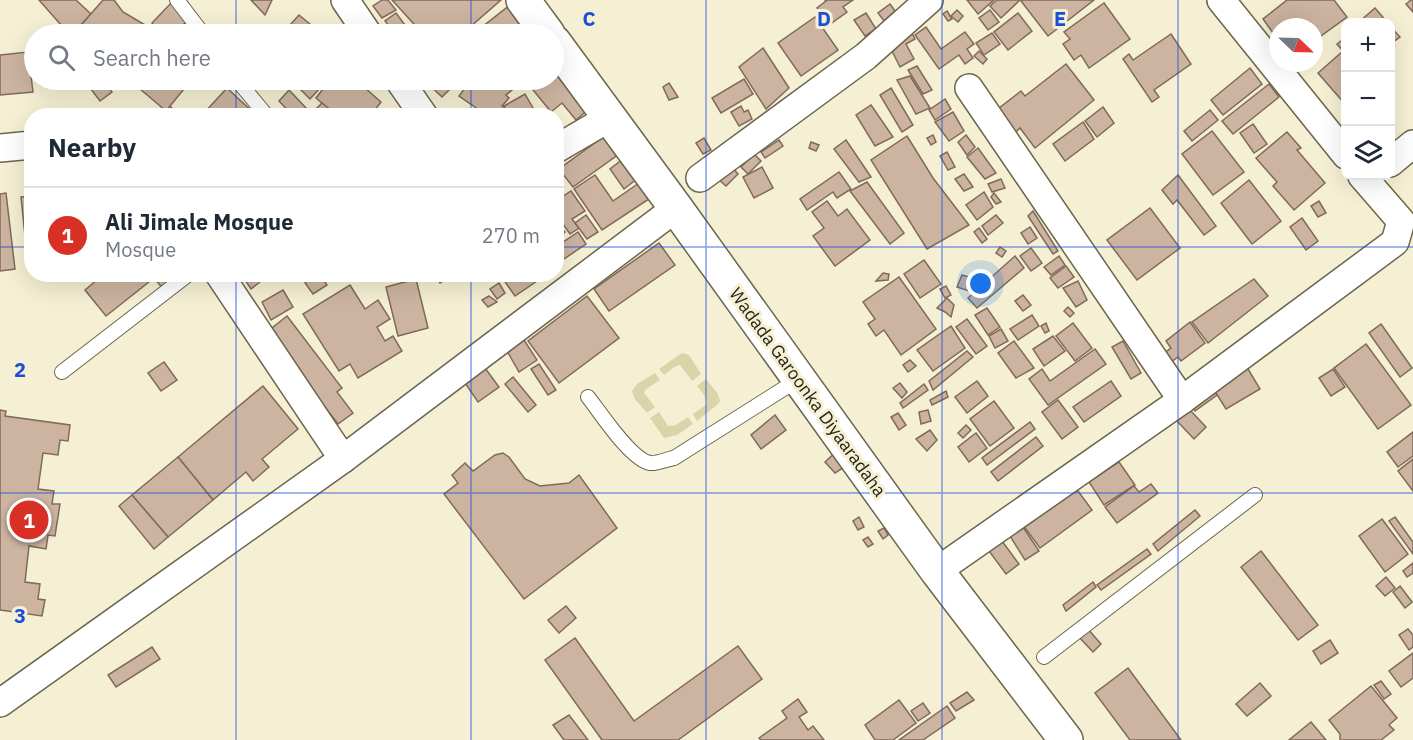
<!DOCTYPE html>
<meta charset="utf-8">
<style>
:root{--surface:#fff;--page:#f2f2f3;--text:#1f2937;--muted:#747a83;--line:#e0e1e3;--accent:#d93025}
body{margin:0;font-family:"IBM Plex Sans",sans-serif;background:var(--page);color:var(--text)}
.controls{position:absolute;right:18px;top:18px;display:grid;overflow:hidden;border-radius:12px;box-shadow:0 6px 24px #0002}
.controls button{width:54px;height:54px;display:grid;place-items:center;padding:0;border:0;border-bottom:2px solid var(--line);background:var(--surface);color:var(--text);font:30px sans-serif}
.compass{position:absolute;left:1269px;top:18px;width:54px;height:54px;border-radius:50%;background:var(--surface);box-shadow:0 6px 24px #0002;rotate:113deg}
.you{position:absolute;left:981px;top:284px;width:21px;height:21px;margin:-15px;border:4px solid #fff;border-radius:50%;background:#1a73e8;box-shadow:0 0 0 9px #1a73e833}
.badge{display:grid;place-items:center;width:39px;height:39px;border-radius:50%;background:var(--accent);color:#fff;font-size:20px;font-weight:700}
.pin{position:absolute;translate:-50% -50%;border:3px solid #fff;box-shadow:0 2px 6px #0006}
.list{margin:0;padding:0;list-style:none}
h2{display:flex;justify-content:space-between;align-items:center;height:78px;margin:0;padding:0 24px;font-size:26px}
h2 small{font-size:20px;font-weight:400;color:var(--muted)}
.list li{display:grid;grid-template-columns:39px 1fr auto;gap:18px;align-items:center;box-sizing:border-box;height:96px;padding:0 24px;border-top:2px solid var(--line)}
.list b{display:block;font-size:22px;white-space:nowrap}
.list p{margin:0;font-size:20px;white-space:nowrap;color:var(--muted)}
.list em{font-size:20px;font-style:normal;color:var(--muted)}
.icon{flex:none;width:33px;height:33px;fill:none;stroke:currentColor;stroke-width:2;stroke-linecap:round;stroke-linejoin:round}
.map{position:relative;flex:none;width:1413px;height:740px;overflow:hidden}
.search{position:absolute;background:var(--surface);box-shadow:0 6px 24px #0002;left:24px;top:24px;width:540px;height:66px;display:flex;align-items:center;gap:15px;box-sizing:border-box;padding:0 21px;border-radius:33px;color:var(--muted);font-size:22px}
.panel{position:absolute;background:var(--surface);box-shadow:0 6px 24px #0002;left:24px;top:108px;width:540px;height:174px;border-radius:24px}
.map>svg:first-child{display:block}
</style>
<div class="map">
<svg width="1413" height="740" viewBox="0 0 1413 740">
<rect width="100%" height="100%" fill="#f5f0d3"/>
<!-- green -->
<g fill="#dbd3a9">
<path d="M682,353L689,355L701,374L692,381L680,365L674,367L664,375L659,369Z"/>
<path d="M655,373L660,380L646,389L644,393L655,407L647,413L634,398L632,391L637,384Z"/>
<path d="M706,379L718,394L720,401L717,405L697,421L693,414L707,404L704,395L697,386Z"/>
<path d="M659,412L668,426L676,425L688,417L693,424L677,435L664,438L650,418Z"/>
</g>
<!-- building -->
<g fill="#ccb4a1" stroke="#806a59" stroke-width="1.5">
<path d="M39,0H76L91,14L82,24L87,28L74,34H69Z"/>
<path d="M103,0H114L123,12L145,25L136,34H95L82,24Z"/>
<path d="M251,0H272L265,15Z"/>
<path d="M382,0H388L396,10L382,18L373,6Z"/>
<path d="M392,0H501L462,34H423Z"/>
<path d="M825,0H853L843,7L847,12L829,25L817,8L826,1Z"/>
<path d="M967,0H994L978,14Z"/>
<path d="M997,0H1020L1001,18L990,6Z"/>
<path d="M1023,0H1094L1048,36L1021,1Z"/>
<path d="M1287,0H1334L1347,17L1314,41V27H1278V40L1263,19Z"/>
<path d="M1411,0H1413V12L1406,4Z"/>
<path d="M172,2L188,20L174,34H162L152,23Z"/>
<path d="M1104,3L1130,39L1089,68L1081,55L1074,60L1063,44L1070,39L1064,32Z"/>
<path d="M890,4L895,11L884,21L878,13Z"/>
<path d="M510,5L524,23L509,34H473Z"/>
<path d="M1375,8L1387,22H1359Z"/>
<path d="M957,10L963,16L958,22L951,16Z"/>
<path d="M990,10L999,22L988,30L979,18Z"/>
<path d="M947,11L952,19L948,21L943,14Z"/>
<path d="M396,13L408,29L401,34H395L385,21Z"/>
<path d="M866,13L876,29L865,36L854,20Z"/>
<path d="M1018,13L1032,31L1008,50L994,32Z"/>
<path d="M299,15L322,34H282Z"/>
<path d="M815,17L838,50L801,76L778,43Z"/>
<path d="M145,25L156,34H137Z"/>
<path d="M1390,26L1400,37L1390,44Z"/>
<path d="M926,27L941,49L965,32L974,44L967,49L973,58L965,64L959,55L939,69L915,35Z"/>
<path d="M910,30L915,39L906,44L914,59L900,67L890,47Z"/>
<path d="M992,33L1000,44L984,55L976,43Z"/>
<path d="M1171,34L1191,64L1154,90L1159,97L1152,102L1123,59L1129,54L1133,60Z"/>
<path d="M1346,37V104H1345L1318,73L1343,51L1337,44Z"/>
<path d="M763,48L789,88L766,109L739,67Z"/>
<path d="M979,51L987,59L983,64L974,56Z"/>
<path d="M28,52L33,92L0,95V55Z"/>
<path d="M554,63L590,108L576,120L562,103L551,112L525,80H554Z"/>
<path d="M1066,64L1094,100L1035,148L1020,128L1016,132L998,109L1021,91L1025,96Z"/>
<path d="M917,66L932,90L923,94L908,70Z"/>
<path d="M1250,68L1262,84L1223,115L1211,100Z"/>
<path d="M910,76L930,108L916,114L897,80Z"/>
<path d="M744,79L753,94L721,113L712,98Z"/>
<path d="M84,80H103L112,92L100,101Z"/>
<path d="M136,80H185L189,83L166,111L133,83Z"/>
<path d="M210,80H227L218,88Z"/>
<path d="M303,80H312L320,88L310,99L297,86Z"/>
<path d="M330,80H356L381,102L370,116H337L316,98Z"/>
<path d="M424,80H459L442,97Z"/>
<path d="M471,80H515L518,85L506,95L509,98L502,106L506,109L501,116H488L459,96Z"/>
<path d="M669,83L678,97L669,100L663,87Z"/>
<path d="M1269,84L1279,97L1233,134L1222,121Z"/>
<path d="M227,88L257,116H207L204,113Z"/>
<path d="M891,88L913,125L902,132L880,95Z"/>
<path d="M289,90L307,109L300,116H293L279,101Z"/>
<path d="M525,94L533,108L520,116H509L504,106Z"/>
<path d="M945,99L951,109L935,120L929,110Z"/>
<path d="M322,103L337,115L336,116H317L313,112Z"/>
<path d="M871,105L893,137L875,146L856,115Z"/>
<path d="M741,106L744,112L748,110L752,119L739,126L731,112Z"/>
<path d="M171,107L178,116H161Z"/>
<path d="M1103,107L1114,123L1097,137L1085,121Z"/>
<path d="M1210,110L1218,120L1192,141L1184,131Z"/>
<path d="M953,112L964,131L949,141L935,122Z"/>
<path d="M1083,122L1094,139L1065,161L1053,144Z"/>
<path d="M1253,124L1267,144L1254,153L1240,133Z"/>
<path d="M1212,131L1244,172L1213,195L1182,154Z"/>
<path d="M1287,132L1301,148L1297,150L1325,183L1294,210L1273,186L1277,182L1256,158Z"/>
<path d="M606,135L619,154L573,187L559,169Z"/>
<path d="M933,135L936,142L931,145L927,138Z"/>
<path d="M966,135L975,147L967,155L958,142Z"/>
<path d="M907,136L933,178L969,225L927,249L871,160Z"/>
<path d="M704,138L711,150L703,154L696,143Z"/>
<path d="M779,140L783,146L765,158L761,152Z"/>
<path d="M846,140L871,177L859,182L834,149Z"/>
<path d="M811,142L819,145L816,151L809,148Z"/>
<path d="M978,148L996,173L985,179L967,157Z"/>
<path d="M947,152L955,167L948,170L940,156Z"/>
<path d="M754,154L761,161L748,174L741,167Z"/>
<path d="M623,159L638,178L624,189L610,169Z"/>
<path d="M731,166L738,174L726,186L718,179Z"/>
<path d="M762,167L773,188L754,198L743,177Z"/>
<path d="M839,172L851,189L837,198L833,192L807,210L800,199Z"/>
<path d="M964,174L973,187L964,191L955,179Z"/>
<path d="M595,175L613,201L642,181L652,197L602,230L574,189Z"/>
<path d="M1178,175L1216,226L1204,235L1177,200L1173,204L1162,190Z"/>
<path d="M1001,179L1005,188L992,192L988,184Z"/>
<path d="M1249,180L1281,221L1252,244L1221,203Z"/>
<path d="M867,182L904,233L890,244L850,191Z"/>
<path d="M571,191L585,211L572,219L579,228L570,234L556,214V201Z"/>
<path d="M984,192L993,207L977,220L966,205Z"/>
<path d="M6,193L15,269L0,271V194Z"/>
<path d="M994,193L1001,202L996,204L991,197Z"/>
<path d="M32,196V266H28L21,197Z"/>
<path d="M827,201L838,216L847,209L870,240L835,266L813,236L824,228L812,212Z"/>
<path d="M1319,201L1326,213L1318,217L1311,206Z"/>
<path d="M1150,208L1180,248L1137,280L1107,240Z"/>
<path d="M1033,211L1058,251L1053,254L1028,216Z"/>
<path d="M586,215L598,232L587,239L575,223Z"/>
<path d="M996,215L1003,223L988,235L982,226Z"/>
<path d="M1302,218L1318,241L1306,250L1290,227Z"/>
<path d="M557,224L565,232L556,240V225Z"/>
<path d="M1030,227L1037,238L1028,244L1021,233Z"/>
<path d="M979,228L987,239L982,243L974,232Z"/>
<path d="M578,232L586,244L561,261L556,254V247Z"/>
<path d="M659,243L675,265L609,311L594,289Z"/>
<path d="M1000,247L1006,251L1002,257L996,253Z"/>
<path d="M1031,248L1042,263L1031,271L1020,256Z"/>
<path d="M1015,256L1024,268L977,308L968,298Z"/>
<path d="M1059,256L1065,265L1051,275L1044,267Z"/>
<path d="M924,260L941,284L920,298L904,274Z"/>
<path d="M1066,266L1074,277L1058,288L1050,278Z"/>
<path d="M883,273L889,274L888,280L876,281Z"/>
<path d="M104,274H178L165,291L154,278L106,316L85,290Z"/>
<path d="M241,274H270L251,289Z"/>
<path d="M317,274H320L327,285L313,294L305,283Z"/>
<path d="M325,274H340L329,281Z"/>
<path d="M435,274H453L440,283Z"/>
<path d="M486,274H497L488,280L484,275Z"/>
<path d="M504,274H533L537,281L515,296L501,276Z"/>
<path d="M962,275L984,281L972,292L957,287Z"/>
<path d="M899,277L936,329L901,355L884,330L876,336L868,324L875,319L863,302Z"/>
<path d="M416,279L428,328L398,336L386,287Z"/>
<path d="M1254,279L1268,296L1208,343L1192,322Z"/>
<path d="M1078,281L1087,300L1076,307L1063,288Z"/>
<path d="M499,283L505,293L497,299L490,289Z"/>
<path d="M350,285L365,309L378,300L390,319L377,327L385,341L393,336L402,351L358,378L350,364L339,371L303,314Z"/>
<path d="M946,286L951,295L945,298L940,289Z"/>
<path d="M283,290L293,307L271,320L262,302Z"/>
<path d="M1023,295L1031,305L1023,311L1015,301Z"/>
<path d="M489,296L497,302L488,307L482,300Z"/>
<path d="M587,296L619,338L559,383L528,341Z"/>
<path d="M947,298L954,305L951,317L945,312L937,308Z"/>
<path d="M1068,307L1074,313L1070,317L1064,311Z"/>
<path d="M987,308L1000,327L988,335L975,315Z"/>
<path d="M1032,315L1039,326L1018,340L1010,329Z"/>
<path d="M287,316L342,388L337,392L353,413L338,424L267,332Z"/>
<path d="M967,319L987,346L976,354L956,327Z"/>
<path d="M1190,322L1205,343L1181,361L1178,357L1167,365L1160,356L1171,348L1166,341Z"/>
<path d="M1046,323L1049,331L1045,333L1041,326Z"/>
<path d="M1073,323L1092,348L1075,361L1056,336Z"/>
<path d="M1381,324L1412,368L1400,377L1369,333Z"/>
<path d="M951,326L965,348L933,371L917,350Z"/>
<path d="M1001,329L1008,341L995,348L989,336Z"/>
<path d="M1053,336L1065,351L1044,366L1033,349Z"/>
<path d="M524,340L537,360L519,372L507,351Z"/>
<path d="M1014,341L1034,368L1016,378L998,353Z"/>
<path d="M1123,341L1141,373L1131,379L1112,347Z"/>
<path d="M1366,344L1411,405L1378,429L1334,368Z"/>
<path d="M1095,349L1106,364L1048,405L1029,379L1042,369L1050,381Z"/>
<path d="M967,351L973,357L933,390L929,381Z"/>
<path d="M910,360L916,366L908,372L903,365Z"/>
<path d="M164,362L177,380L161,391L148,373Z"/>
<path d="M539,364L556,390L548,395L531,369Z"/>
<path d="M1245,364L1260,389L1226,409L1211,385Z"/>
<path d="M485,368L499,387L478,402L465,383Z"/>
<path d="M1333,369L1345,387L1331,396L1319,378Z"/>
<path d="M513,377L536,405L528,412L505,384Z"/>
<path d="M977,381L988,396L967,413L955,397Z"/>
<path d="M1111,381L1121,396L1084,422L1073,407Z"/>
<path d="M900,383L907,392L902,398L893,388Z"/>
<path d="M924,384L928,390L903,408L900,403Z"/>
<path d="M263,386L298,429L262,459L269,467L253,481L246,472L213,500L178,457Z"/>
<path d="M1211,387L1217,395L1195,411L1189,403Z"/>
<path d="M946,391L948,397L932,405L930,400Z"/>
<path d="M1058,400L1078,427L1062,439L1042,412Z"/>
<path d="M994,401L1014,428L990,446L970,419Z"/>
<path d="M1189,409L1206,427L1194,439L1177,421Z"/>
<path d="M0,410L6,411L5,416L70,425L68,441L60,440L58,455L43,453L38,489L54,491L52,504H60L55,536L48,535L46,549L29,546L25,582L40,584L38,599L45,600L42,616L0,610Z"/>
<path d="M928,410L931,421L921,424L919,412Z"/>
<path d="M898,413L906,425L899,430L891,417Z"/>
<path d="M775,415L786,430L761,449L751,435Z"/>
<path d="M1030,422L1035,429L987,465L982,458Z"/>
<path d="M966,425L971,430L963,438L958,433Z"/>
<path d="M930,430L937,440L927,451L916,439Z"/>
<path d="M1413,432V456L1398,467L1387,452Z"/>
<path d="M976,433L987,448L969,462L958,447Z"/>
<path d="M1036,437L1043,446L998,481L991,472Z"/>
<path d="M837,451L846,466L835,473L825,462Z"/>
<path d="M503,453L509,457L525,479L540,486L569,483L579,475L617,528L524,599L444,494L458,483L452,475L465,463L473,471L495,455Z"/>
<path d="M178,457L213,500L168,537L132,495Z"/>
<path d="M1413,459V491L1398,471Z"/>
<path d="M1119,462L1135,485L1104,505L1089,482Z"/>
<path d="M1151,484L1158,493L1117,523L1105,507L1134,486L1139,492Z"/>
<path d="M1075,487L1092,510L1040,548L1023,525Z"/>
<path d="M132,495L168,537L154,549L119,506Z"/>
<path d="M1195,510L1200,516L1158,551L1153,544Z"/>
<path d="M859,517L864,527L858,530L853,521Z"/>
<path d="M1395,517L1413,542V554L1389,521Z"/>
<path d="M1382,519L1408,554L1385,572L1359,536Z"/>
<path d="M1023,527L1039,551L1025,560L1010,536Z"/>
<path d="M884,528L888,535L883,539L878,531Z"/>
<path d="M868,537L873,544L868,547L863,540Z"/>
<path d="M1002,541L1019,564L1006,574L989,551Z"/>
<path d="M1147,549L1151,554L1101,590L1097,585Z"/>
<path d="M1261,551L1318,625L1298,640L1241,567Z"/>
<path d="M1413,563V573L1407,577L1403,571Z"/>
<path d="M1386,577L1395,588L1385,596L1376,586Z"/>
<path d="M1093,582L1096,587L1066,611L1063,605Z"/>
<path d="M1400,586L1412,602L1405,608L1393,592Z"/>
<path d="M566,606L576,618L559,633L548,620Z"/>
<path d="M1087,628L1101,644L1093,652L1078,636Z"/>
<path d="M1408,629L1413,635V647L1409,650L1399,635Z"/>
<path d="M575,638L634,721L738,646L762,679L678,740H602L545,660Z"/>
<path d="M1330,640L1338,653L1321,664L1313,651Z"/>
<path d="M152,647L160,659L116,687L108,675Z"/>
<path d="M1413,653V678L1401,687L1389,671Z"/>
<path d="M1128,668L1181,740H1130L1095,693Z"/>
<path d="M1381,681L1391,694L1384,699L1374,685Z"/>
<path d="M1260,683L1271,696L1247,716L1236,704Z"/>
<path d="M1371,686L1397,718L1389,725L1394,730L1381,740H1340V734L1329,720Z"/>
<path d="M967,692L974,700L956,711L950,703Z"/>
<path d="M798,699L807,712L799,717L808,730L813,726L824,740H761L759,738L787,718L782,711Z"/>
<path d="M899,700L916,723L893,740H875L865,725Z"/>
<path d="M923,703L930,713L918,721L911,711Z"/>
<path d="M947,706L955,718L923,740H899Z"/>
<path d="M569,715L588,740H564L553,725Z"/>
<path d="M1311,722L1326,740H1289Z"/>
</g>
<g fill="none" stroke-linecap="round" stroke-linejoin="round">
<!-- lane casing -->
<g stroke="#6b664d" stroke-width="16">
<g id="lane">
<path d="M177,0L203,34"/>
<path d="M237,80L267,116"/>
<path d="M62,372L189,274"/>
<path d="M588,397C600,412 631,460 650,463C657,464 667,459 674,458L799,379"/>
<path d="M1044,657L1255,495"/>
</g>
</g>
<!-- street casing -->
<g stroke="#6b664d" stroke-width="30">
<g id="street">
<path d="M345,0L368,34"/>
<path d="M1221,0L1346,155"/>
<path d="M399,80L424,116"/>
<path d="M969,88L1182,400"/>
<path d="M0,148L32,145"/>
<path d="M556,149L609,118"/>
<path d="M1390,163L1413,144"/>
<path d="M700,178L866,56L929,0"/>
<path d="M219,274L343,459"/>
<path d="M937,571L1182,400L1395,242L1401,221L1362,176"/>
<path d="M0,703L343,459L676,208"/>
</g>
</g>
<!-- secondary casing -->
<g stroke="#6b664d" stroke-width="36">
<g id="secondary">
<path d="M523,0L548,34"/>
<path d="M554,42L676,208L937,571L1066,740"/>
</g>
</g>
<!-- lane -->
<use href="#lane" stroke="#fff" stroke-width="14"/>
<!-- street -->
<use href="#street" stroke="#fff" stroke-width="27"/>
<!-- secondary -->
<use href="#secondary" stroke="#fff" stroke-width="33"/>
</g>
<!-- grid -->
<path fill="none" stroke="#1d4ed8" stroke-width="1.5" stroke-opacity="0.55" d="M236,0V34M471,0V34M706,0V740M942,0V740M1178,0V740M236,80V116M471,80V116M0,247H32M556,247H1413M236,274V740M471,274V740M0,493H1413"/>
<g text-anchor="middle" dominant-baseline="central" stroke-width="6" stroke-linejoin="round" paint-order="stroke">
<!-- street labels -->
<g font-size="18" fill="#262419" stroke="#f5f0d3">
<text transform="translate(808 392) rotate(54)">Wadada Garoonka Diyaaradaha</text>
</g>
</g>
<g font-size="20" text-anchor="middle" font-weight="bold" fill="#1d4ed8" stroke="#f5f0d3" stroke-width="6" stroke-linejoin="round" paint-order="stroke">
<text x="589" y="26">C</text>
<text x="824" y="26">D</text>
<text x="1060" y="26">E</text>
<text x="20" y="377">2</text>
<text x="20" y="623">3</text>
</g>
</svg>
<div class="controls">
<button>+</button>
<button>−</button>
<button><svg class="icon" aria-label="layers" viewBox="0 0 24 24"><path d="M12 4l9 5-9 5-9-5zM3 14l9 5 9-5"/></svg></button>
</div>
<svg class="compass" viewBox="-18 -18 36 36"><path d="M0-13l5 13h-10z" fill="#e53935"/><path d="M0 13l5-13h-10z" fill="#747a83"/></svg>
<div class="you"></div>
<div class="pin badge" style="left:29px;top:520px">1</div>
<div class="search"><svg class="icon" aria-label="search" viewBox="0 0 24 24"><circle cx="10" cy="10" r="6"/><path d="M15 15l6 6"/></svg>Search here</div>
<section class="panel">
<h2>Nearby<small></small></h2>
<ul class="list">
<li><span class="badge">1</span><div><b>Ali Jimale Mosque</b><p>Mosque</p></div><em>270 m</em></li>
</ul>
</section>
</div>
